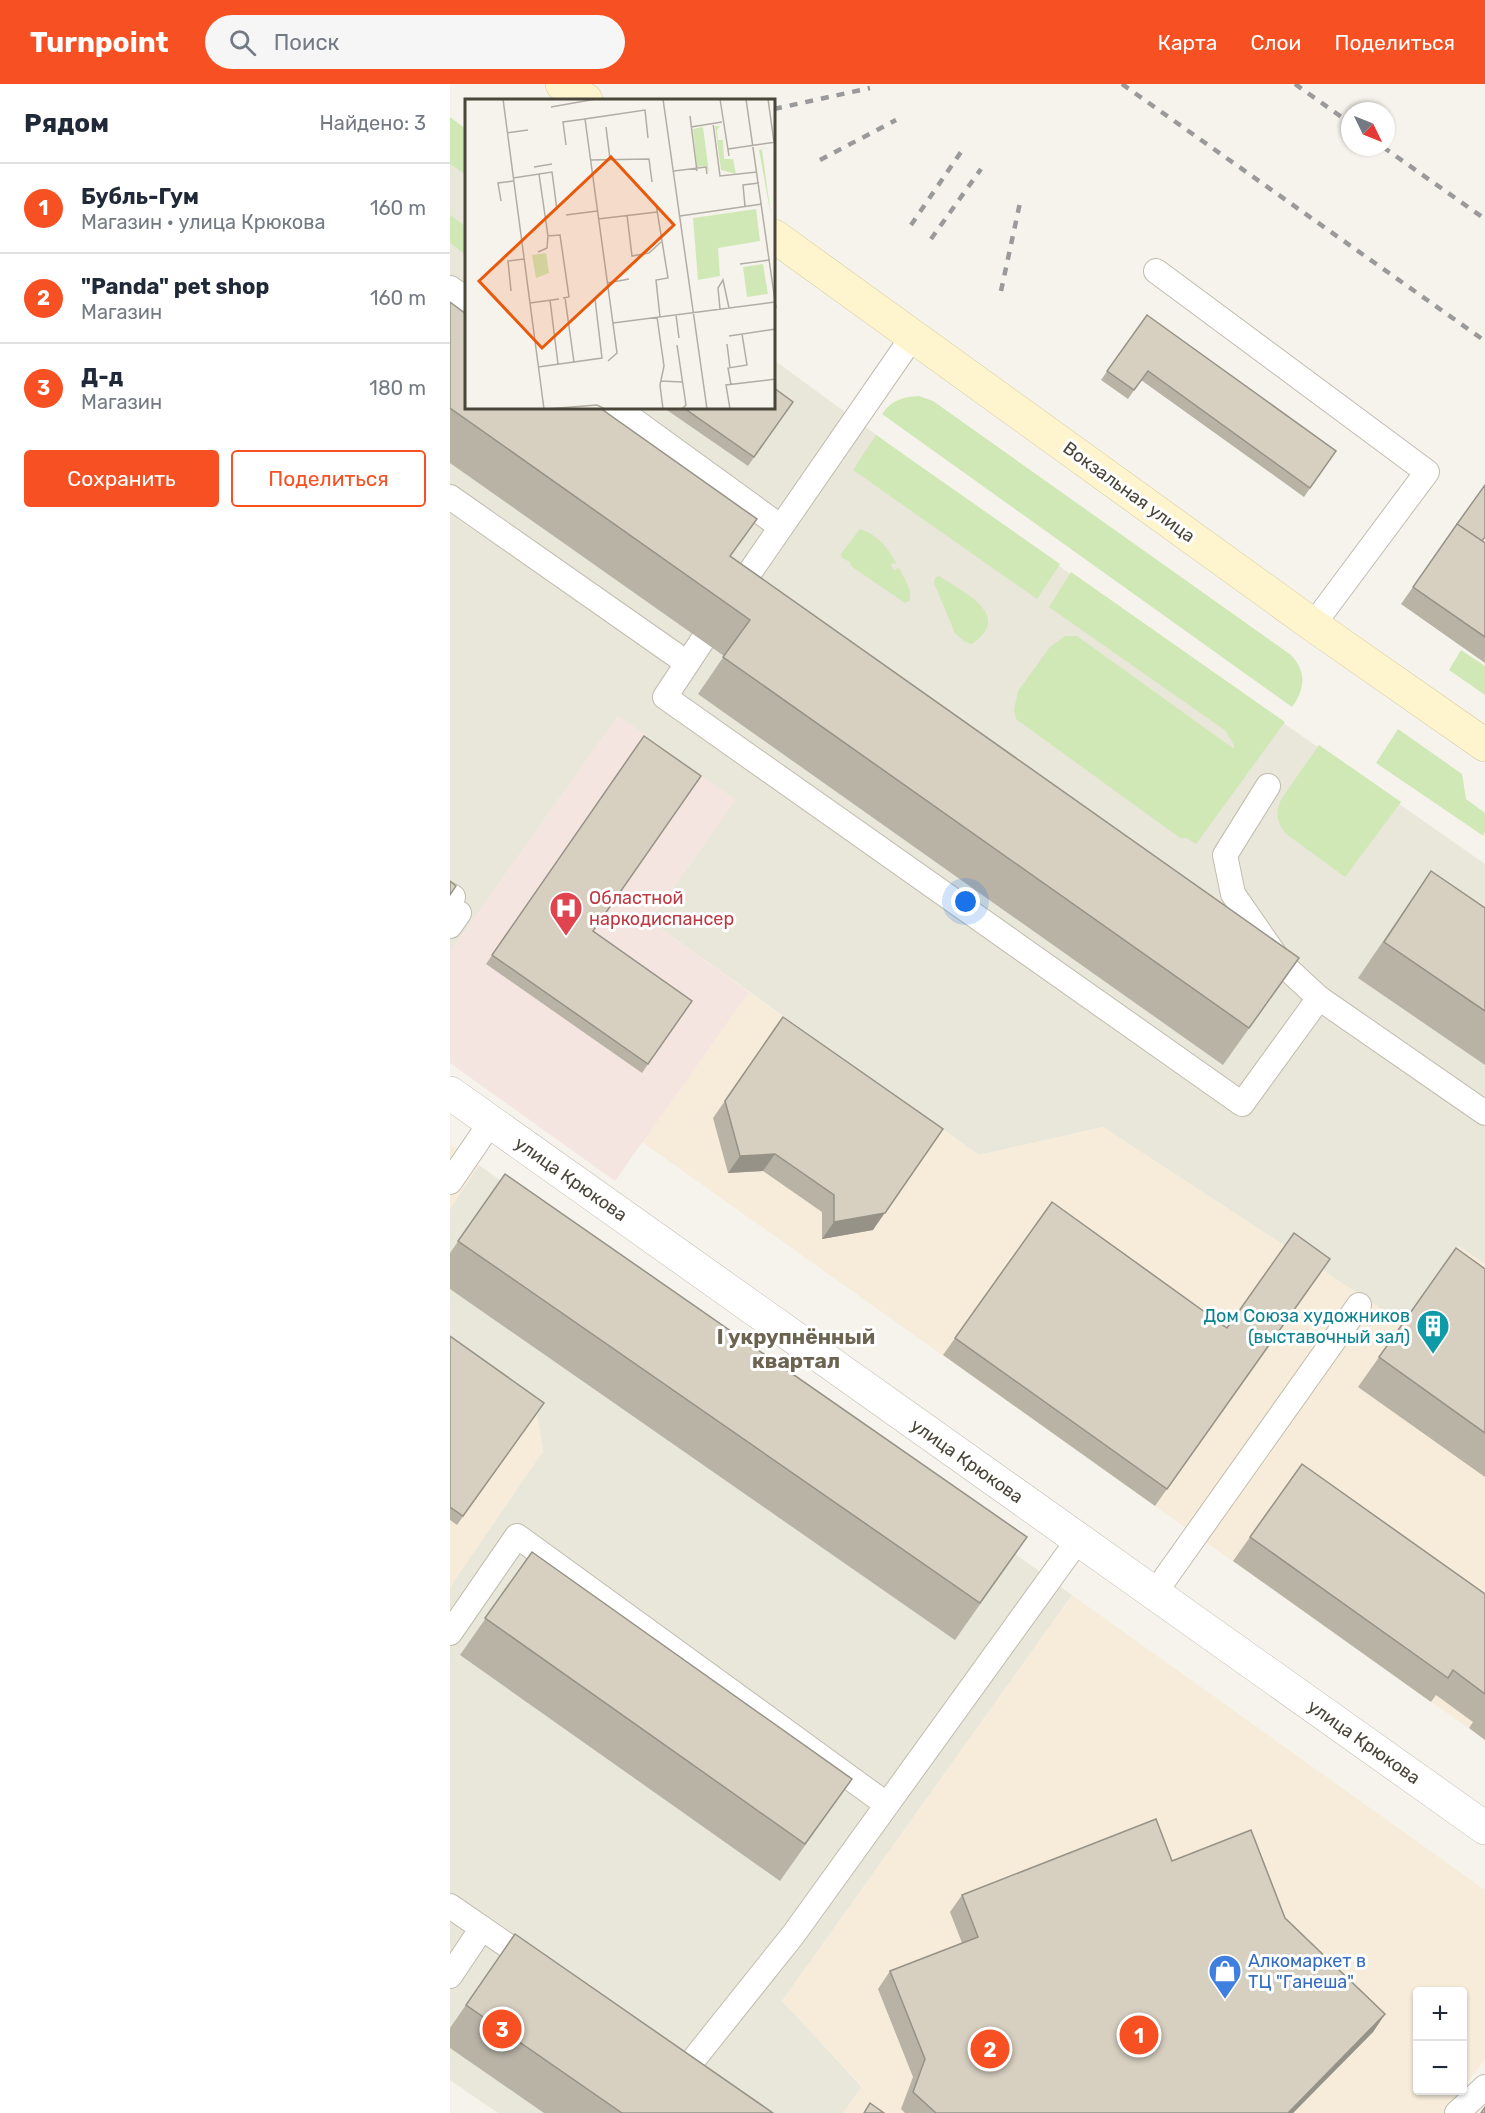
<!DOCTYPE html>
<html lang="ru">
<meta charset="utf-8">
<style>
:root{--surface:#fff;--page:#f6f6f7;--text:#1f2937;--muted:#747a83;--line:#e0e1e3;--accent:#f65023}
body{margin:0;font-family:Rubik,sans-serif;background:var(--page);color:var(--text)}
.controls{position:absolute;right:18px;bottom:18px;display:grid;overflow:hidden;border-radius:6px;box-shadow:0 2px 4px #0004}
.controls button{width:54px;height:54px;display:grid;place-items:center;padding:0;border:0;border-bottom:2px solid var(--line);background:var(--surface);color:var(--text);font:30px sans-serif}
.compass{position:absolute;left:891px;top:18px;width:54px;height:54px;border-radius:50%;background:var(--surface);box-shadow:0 2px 4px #0004;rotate:133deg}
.you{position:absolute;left:516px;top:818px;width:21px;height:21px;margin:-15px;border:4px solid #fff;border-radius:50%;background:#1a73e8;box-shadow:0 0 0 9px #1a73e833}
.badge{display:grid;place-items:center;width:39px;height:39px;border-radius:50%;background:var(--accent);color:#fff;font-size:20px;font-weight:700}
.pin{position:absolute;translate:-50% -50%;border:3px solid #fff;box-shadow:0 2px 6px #0006}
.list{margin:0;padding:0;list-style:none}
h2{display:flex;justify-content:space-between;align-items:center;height:78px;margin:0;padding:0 24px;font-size:26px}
h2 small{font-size:20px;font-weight:400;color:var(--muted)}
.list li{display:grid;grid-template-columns:39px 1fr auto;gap:18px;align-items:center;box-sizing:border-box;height:90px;padding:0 24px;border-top:2px solid var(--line)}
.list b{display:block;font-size:22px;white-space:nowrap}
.list p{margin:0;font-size:20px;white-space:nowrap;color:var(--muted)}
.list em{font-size:20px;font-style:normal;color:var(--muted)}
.actions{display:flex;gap:12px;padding:18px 24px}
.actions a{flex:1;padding:14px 0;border:2px solid var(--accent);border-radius:6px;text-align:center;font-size:21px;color:var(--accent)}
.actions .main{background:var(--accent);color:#fff}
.icon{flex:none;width:33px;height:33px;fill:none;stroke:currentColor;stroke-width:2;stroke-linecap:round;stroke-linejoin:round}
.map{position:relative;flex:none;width:1035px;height:2029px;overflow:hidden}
header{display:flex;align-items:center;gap:36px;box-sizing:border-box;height:84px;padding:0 30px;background:var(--accent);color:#fff}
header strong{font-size:28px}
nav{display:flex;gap:33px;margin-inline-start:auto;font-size:21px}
.search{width:420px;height:54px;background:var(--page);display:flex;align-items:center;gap:15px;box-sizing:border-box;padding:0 21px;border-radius:33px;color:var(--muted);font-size:22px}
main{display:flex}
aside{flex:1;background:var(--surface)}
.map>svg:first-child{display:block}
</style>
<header>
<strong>Turnpoint</strong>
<div class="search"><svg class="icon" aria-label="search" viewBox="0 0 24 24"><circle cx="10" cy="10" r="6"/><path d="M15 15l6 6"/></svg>Поиск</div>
<nav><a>Карта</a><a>Слои</a><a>Поделиться</a></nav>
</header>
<main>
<aside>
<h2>Рядом<small>Найдено: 3</small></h2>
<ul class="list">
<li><span class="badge">1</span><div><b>Бубль-Гум</b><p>Магазин · улица Крюкова</p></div><em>160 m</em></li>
<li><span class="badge">2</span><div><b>&quot;Panda&quot; pet shop</b><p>Магазин</p></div><em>160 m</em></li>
<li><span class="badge">3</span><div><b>Д-д</b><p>Магазин</p></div><em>180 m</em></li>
</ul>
<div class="actions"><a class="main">Сохранить</a><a>Поделиться</a></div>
</aside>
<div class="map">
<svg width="1035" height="2029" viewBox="0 0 1035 2029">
<rect width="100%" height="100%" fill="#f6f3ec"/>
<!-- residential -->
<g fill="#e9e6da">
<path d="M0,40L16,52V324H324V276L536,431L1035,780V1180L1009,1162L953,1239L653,1043L529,1071L200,837L285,716L168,632L0,868Z"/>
<path d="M29,1081L622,1511L332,1917L412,2003L393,2029H48L0,1996V1503L93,1367L0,1266V1125Z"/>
</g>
<!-- commercial -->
<g fill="#f6ecd9">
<path d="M299,908L529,1071L653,1043L953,1239L1009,1162L1035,1180V1656L192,1058Z"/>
<path d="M0,1060L29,1081L0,1125Z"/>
<path d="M0,1266L87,1328L93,1367L0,1503Z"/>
<path d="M622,1511L1035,1806V1975L1013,2005L1012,1908H968V2006L1012,2007L995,2029H393L412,2002L332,1917Z"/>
</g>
<!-- medical -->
<path fill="#f5e5e0" d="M168,632L285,716L200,837L299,908L165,1097L0,979V868Z"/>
<!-- green -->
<g fill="#cfe8b6">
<path d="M0,33L16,45V91L0,80Z"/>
<path d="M0,131L16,143V171L0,159Z"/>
<path d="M469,312L483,317L841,571C857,588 855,605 842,623L432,330C442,316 452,313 469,312Z"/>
<path d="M426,351L610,480L587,515L403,386Z"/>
<path d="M410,445C428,451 438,464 447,480L442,479L441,482L444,486L449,484C453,493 464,507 459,517L455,519L401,482L400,478L392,474L391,470Z"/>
<path d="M621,488L835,638L746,760L737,754H730L566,635L564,626L568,607L600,563L615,552H627L784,665V661L776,647L599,523Z"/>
<path d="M489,492C514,509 564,531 522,560L515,558L505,549L484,499L485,494Z"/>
<path d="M1011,566L1035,582V611L999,586Z"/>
<path d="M948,645L1012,690L1016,715L1035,729V748L1033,751L1035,753L926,679Z"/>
<path d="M869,661L951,718L895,793L835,749C826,737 825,727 832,714Z"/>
</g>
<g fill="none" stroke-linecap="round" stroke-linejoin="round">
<!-- lane casing -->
<g stroke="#c1bcae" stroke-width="26">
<g id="lane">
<path d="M706,187L977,388L863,541"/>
<path d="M0,204L16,215"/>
<path d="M167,324L331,443"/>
<path d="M0,413L237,579"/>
<path d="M282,514L463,252"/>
<path d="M252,557L215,613L792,1020L869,914L1035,1029"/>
<path d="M818,702L775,771L783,810L830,878L869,914"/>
<path d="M0,811L3,813"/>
<path d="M0,842L9,829"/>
<path d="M0,1098L41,1038"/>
<path d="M704,1510L909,1221"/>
<path d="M0,1549L67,1452L436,1720"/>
<path d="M0,1822L84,1880"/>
<path d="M0,1892L32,1844"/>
<path d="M236,1985L343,1851L628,1456"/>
<path d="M1007,2029L1035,2003"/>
</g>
</g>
<!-- street casing -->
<g stroke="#c1bcae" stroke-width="34">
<path id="street" d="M0,1009L1035,1744"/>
</g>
<!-- secondary casing -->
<g stroke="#d4c99d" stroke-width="34">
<g id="secondary">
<path d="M112,0L136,16"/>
<path d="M324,152L863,541L1035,661"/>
</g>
</g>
<!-- lane -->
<use href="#lane" stroke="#fff" stroke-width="24"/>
<!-- street -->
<use href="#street" stroke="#fff" stroke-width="33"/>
<!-- secondary -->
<use href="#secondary" stroke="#fef5ce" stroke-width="33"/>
<!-- rail -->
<g stroke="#9a9a9a" stroke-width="4.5" stroke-dasharray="8 8" stroke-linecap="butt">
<path d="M672,0L1035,257"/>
<path d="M845,0L900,39"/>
<path d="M324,25L420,4"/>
<path d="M933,63L1035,135"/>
<path d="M370,76L446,36"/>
<path d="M461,141L513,65"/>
<path d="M481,155L531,85"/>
<path d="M551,207L571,114"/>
</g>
</g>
<!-- wall -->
<g fill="#b9b3a6">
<path d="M0,218L281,473L849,874L773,981L248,610L274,572L0,379Z"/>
<path d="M697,231L886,367L854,413L691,296L678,315L651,296Z"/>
<path d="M343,318L298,382L214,324H324Z"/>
<path d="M1035,401L1032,457L1035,459V579L951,520Z"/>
<path d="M194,652L143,847L242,917L192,989L36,880Z"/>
<path d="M981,787L1035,824V981L908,894Z"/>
<path d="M333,933L423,1146L372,1155V1128L313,1087L278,1089L263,1034Z"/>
<path d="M55,1090L577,1453L505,1556L0,1205V1169Z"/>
<path d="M602,1118L777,1244L880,1175L705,1422L493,1271Z"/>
<path d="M1006,1164L1035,1185V1393L908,1303Z"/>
<path d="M0,1252L94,1319L7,1441L0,1436Z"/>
<path d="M852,1380L1035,1510V1656L1019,1644L1023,1638L986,1611L981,1618L783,1477Z"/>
<path d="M82,1468L402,1695L330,1797L10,1571Z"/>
<path d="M722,1777L835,1834L935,1930L923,1948L843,2029H455L451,2025L463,1993L428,1905L440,1887L512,1859L500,1828L512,1811Z"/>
<path d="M65,1850L323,2029H94L0,1964V1944Z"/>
</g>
<!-- shaded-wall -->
<g fill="#969287">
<path d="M493,1045L423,1146L372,1155L384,1138Z"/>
<path d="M325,1070L313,1087L278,1089L290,1072Z"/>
<path d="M935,1930L923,1948L843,2029H838Z"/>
</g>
<!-- building -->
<g fill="#d7d0c1" stroke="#969287" stroke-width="1.5">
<path d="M0,218L16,230V324H150L307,435L280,472L849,874L799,944L273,573L300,536L0,324Z"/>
<path d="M697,231L886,367L860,404L698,287L684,306L657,287Z"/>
<path d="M324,304L343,318L304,373L234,324H324Z"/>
<path d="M1035,401V453L1032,457L1007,440Z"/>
<path d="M1007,440L1035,459V553L963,503Z"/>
<path d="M194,652L251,692L143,847L242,917L198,980L42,871Z"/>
<path d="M981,787L1035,824V927L934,858Z"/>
<path d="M0,797L6,802L0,811Z"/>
<path d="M333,933L493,1045L435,1129L384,1138V1111L325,1070L290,1072L275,1017Z"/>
<path d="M55,1090L577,1453L530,1519L8,1157Z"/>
<path d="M602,1118L777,1244L844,1149L880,1175L717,1405L505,1254Z"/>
<path d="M1006,1164L1035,1185V1349L929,1273Z"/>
<path d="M0,1252L94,1319L13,1432L0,1423Z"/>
<path d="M852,1380L1035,1510V1610L1003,1586L998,1594L800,1453Z"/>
<path d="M82,1468L402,1695L355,1760L35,1534Z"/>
<path d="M706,1735L722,1777L801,1746L835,1834L935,1930L838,2029H486L463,2008L475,1975L440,1887L528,1853L512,1811Z"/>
<path d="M65,1850L323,2029H172L16,1921Z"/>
<path d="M420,2019L434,2029H414Z"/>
<path d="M1035,2023V2029H1031Z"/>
</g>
<!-- icons -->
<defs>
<g id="hospital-pin" transform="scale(1.725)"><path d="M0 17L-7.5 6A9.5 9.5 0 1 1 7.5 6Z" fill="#e0444e" stroke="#fff"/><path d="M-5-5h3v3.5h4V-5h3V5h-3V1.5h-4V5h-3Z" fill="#fff"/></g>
<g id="building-pin" transform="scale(1.725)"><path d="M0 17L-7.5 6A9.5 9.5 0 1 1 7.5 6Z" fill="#0f9aa8" stroke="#fff"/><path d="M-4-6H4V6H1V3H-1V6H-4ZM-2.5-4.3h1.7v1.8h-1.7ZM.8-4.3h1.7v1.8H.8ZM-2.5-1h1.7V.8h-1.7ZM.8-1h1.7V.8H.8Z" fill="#fff"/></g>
<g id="shop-pin" transform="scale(1.725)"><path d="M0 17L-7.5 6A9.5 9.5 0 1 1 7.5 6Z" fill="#3f7fe0" stroke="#fff"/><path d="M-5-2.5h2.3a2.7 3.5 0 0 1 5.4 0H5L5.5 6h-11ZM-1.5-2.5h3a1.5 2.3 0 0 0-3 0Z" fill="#fff"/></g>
</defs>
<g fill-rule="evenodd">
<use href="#hospital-pin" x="116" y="824"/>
<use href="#building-pin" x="983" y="1242"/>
<use href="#shop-pin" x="775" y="1887"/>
</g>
<g text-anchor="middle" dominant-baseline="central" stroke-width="6" stroke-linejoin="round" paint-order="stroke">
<!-- street labels -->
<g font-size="18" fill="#4a4539" stroke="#fff">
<text transform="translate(679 408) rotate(36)">Вокзальная улица</text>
<text transform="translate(121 1095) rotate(35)">улица Крюкова</text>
<text transform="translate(517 1377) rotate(35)">улица Крюкова</text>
<text transform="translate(914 1658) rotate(35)">улица Крюкова</text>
</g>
<!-- health labels -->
<g font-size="18" fill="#be3a42" stroke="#fff" text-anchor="start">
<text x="139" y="814">Областной<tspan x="139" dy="21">наркодиспансер</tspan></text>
</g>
<!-- culture labels -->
<g font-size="18" fill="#0d838f" stroke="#fff" text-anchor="end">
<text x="960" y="1232">Дом Союза художников<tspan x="960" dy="21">(выставочный зал)</tspan></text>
</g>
<!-- shop labels -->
<g font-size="18" fill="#366cbe" stroke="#fff" text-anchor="start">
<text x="798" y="1877">Алкомаркет в<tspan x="798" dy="21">ТЦ "Ганеша"</tspan></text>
</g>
<!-- quarter labels -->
<g font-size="21" font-weight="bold" fill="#6d6351" stroke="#fff">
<text x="346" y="1252">I укрупнённый<tspan x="346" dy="24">квартал</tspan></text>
</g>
</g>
<!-- overview -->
<g transform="translate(15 15)">
<rect width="310" height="310" fill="#f6f3ec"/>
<path d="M250,27H255L252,31L253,41H258L259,60H268L271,75L256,71ZM238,28L244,74L241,67L232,68L228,30ZM310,47L297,50L306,117L294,51ZM291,110L295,142L253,149L255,177L233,181L228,119ZM81,154L84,174L71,179L67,156ZM298,165L303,195L282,198L278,168Z" fill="#cfe8b6"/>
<path fill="none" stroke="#b1ada4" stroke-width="1.5" d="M38,0L79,310M198,0L242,310M255,0L264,57M281,0L311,209M303,0L309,43M86,8L131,0M225,17L232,72M248,24L255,77L292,73M141,28L145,60M226,28L257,23M42,34L63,31M101,46L98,23L120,20M263,50L311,43M125,61L184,60L187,83M69,68L87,65M209,72L241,68L242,75M74,75L87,73L92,111M48,79L74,75L83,137L95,136L104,198L98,199M36,102L33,84L48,82M191,105L203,179L191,181L195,218M280,107L278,86L294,84M101,116L132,112M162,116L167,157L184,154L196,143M215,117L297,105M133,120L192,113M73,153L82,149L83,137M275,165L304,161M142,184L164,180M46,192L43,162L59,160M100,199L109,263M85,201L93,265M65,204L94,200M255,210L253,189L258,181L264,209M211,216L214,239M192,218L199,267L195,286L198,310M148,224L310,203M264,237L311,230M262,245L265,269M212,246L221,306L217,310M143,262L152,254L120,20L180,11L183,39M73,268L137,259L130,200M196,282L217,283M266,286L263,269L282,266L277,235M81,310L132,306L140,310M265,310L261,286L311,280"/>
<path fill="#e8590c" fill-opacity="0.15" stroke="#e8590c" stroke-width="3" d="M146,58L209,126L77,249L14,182Z"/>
<rect width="310" height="310" fill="none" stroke="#4a4539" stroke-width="3"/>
</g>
</svg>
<div class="controls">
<button>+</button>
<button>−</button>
</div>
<svg class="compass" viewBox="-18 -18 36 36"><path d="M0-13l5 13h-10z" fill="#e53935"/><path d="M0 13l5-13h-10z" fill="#747a83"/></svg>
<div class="you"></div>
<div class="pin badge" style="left:689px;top:1951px">1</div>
<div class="pin badge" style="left:540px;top:1965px">2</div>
<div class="pin badge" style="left:52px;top:1945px">3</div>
</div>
</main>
